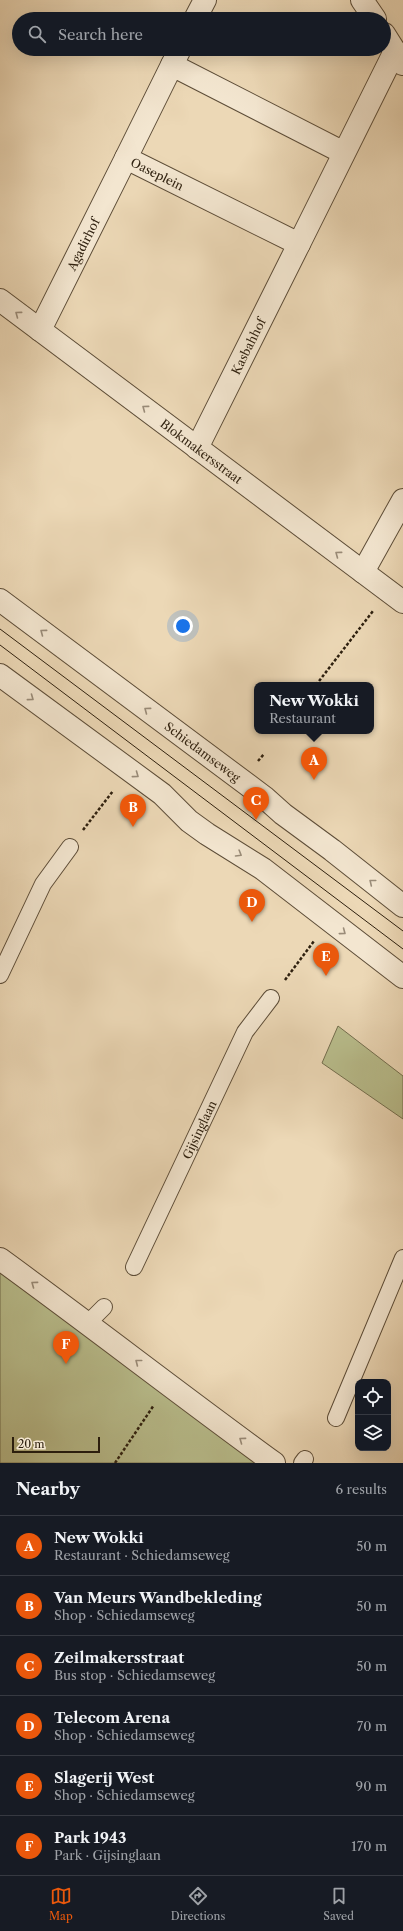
<!DOCTYPE html>
<meta charset="utf-8">
<style>
:root{--surface:#171b24;--page:#242831;--text:#f1f3f6;--muted:#9ea1a6;--line:#363941;--accent:#ea580c}
body{margin:0;font-family:"Libre Caslon Text",serif;background:var(--page);color:var(--text)}
.controls{position:absolute;right:12px;bottom:12px;display:grid;overflow:hidden;border-radius:8px;box-shadow:0 4px 16px #0002}
.controls button{width:36px;height:36px;display:grid;place-items:center;padding:0;border:0;border-bottom:1px solid var(--line);background:var(--surface);color:var(--text);font:20px sans-serif}
.scale{position:absolute;left:12px;bottom:10px;width:88px;box-sizing:border-box;padding-left:4px;border:2px solid #2d1f0e;border-top:0;font-size:11px;line-height:14px;white-space:nowrap;color:#2d1f0e;-webkit-text-stroke:3px #f3e6d0;paint-order:stroke}
.you{position:absolute;left:183px;top:626px;width:14px;height:14px;margin:-10px;border:3px solid #fff;border-radius:50%;background:#1a73e8;box-shadow:0 0 0 6px #1a73e833}
.badge{display:grid;place-items:center;width:26px;height:26px;border-radius:50%;background:var(--accent);color:#fff;font-size:13px;font-weight:700}
.pin{position:absolute;translate:-50% -33px;filter:drop-shadow(0 1px 2px #0008)}
.pin::after{content:'';position:absolute;top:21px;width:14px;height:12px;background:inherit;clip-path:polygon(0 0,100% 0,50% 100%)}
.popup{position:absolute;left:254px;top:682px;width:120px;height:52px;box-sizing:border-box;display:grid;place-content:center;border-radius:8px;background:var(--surface);filter:drop-shadow(0 1px 3px #0005);font-size:13px;white-space:nowrap;color:var(--muted)}
.popup b{font-size:15px;color:var(--text)}
.popup::after{content:'';position:absolute;left:50%;top:100%;margin-left:-8px;border:8px solid transparent;border-top-color:var(--surface)}
.list{margin:0;padding:0;list-style:none}
h2{display:flex;justify-content:space-between;align-items:center;height:52px;margin:0;padding:0 16px;font-size:17px}
h2 small{font-size:13px;font-weight:400;color:var(--muted)}
.list li{display:grid;grid-template-columns:26px 1fr auto;gap:12px;align-items:center;box-sizing:border-box;height:60px;padding:0 16px;border-top:1px solid var(--line)}
.list b{display:block;font-size:15px;white-space:nowrap}
.list p{margin:0;font-size:13px;white-space:nowrap;color:var(--muted)}
.list em{font-size:13px;font-style:normal;color:var(--muted)}
.icon{flex:none;width:22px;height:22px;fill:none;stroke:currentColor;stroke-width:2;stroke-linecap:round;stroke-linejoin:round}
.map{position:relative;flex:none;width:403px;height:1463px;overflow:hidden}
.search{position:absolute;background:var(--surface);box-shadow:0 4px 16px #0002;left:12px;right:12px;top:12px;height:44px;display:flex;align-items:center;gap:10px;box-sizing:border-box;padding:0 14px;border-radius:22px;color:var(--muted);font-size:15px}
.sheet{height:412px;background:var(--surface)}
nav{display:flex;justify-content:space-around;align-items:center;box-sizing:border-box;height:56px;border-top:1px solid var(--line);background:var(--surface);font-size:11px;color:var(--muted)}
nav a{display:grid;justify-items:center;gap:2px}
nav .on{color:var(--accent)}
.map>svg:first-child{display:block}
</style>
<div class="map">
<svg width="403" height="1463" viewBox="0 0 403 1463">
<rect width="100%" height="100%" fill="#ecd8b6"/>
<filter id="stains"><feTurbulence type="fractalNoise" baseFrequency=".005" numOctaves="4"/><feColorMatrix values="0 0 0 0 .2 0 0 0 0 .09 0 0 0 0 .02 0 0 0 .5 -.17"/></filter>
<radialGradient id="worn" r=".72"><stop offset=".6" stop-color="#630" stop-opacity="0"/><stop offset="1" stop-color="#630" stop-opacity=".3"/></radialGradient>
<!-- green -->
<g fill="#b9be8d" stroke="#736e4e">
<path d="M338,1026L403,1076V1119L322,1063Z"/>
<path d="M0,1266L264,1463H0Z"/>
</g>
<g fill="none" stroke-linecap="round" stroke-linejoin="round">
<!-- service casing -->
<g stroke="#5d4d38" stroke-width="18">
<g id="service">
<path d="M0,975L43,884L70,847"/>
<path id="s1" d="M134,1267L245,1032L271,998"/>
<path d="M88,1323L104,1307"/>
<path d="M336,1418L403,1258"/>
<path d="M302,1463L305,1459"/>
</g>
</g>
<!-- pedestrian casing -->
<g stroke="#5d4d38" stroke-width="24">
<g id="pedestrian">
<path d="M195,19L205,0"/>
<path d="M172,65L180,49"/>
<path id="s2" d="M344,153L172,65L126,158L299,244L395,51"/>
<path id="s3" d="M40,330L126,158"/>
<path id="s4" d="M197,448L299,244"/>
</g>
</g>
<!-- minor casing -->
<g stroke="#5d4d38" stroke-width="24">
<g id="minor">
<path d="M362,0L375,19"/>
<path d="M384,34L403,64"/>
<path id="s5" d="M0,300L403,602"/>
<path d="M363,572L403,500"/>
<path d="M0,1259C92,1326 182,1396 274,1463"/>
</g>
</g>
<!-- tertiary casing -->
<g stroke="#5d4d38" stroke-width="24">
<g id="tertiary">
<path id="s6" d="M0,600L264,797L283,814L332,850L403,906"/>
<path d="M0,675L162,794L189,821L207,834L263,869L403,977"/>
</g>
</g>
<!-- path -->
<g stroke="#2d1f0e" stroke-width="2.5" stroke-dasharray="3 2" stroke-linecap="butt">
<path d="M316,685L373,611"/>
<path d="M258,761L264,754"/>
<path d="M83,830L113,791"/>
<path d="M285,980L314,941"/>
<path d="M115,1463L154,1405"/>
</g>
<!-- service -->
<use href="#service" stroke="#f3e6d0" stroke-width="16"/>
<!-- pedestrian -->
<use href="#pedestrian" stroke="#f3e6d0" stroke-width="22"/>
<!-- minor -->
<use href="#minor" stroke="#f3e6d0" stroke-width="22"/>
<!-- tertiary -->
<use href="#tertiary" stroke="#f3e6d0" stroke-width="22"/>
<!-- tram -->
<g stroke="#2d1f0e" stroke-width="1">
<path d="M0,629L403,931"/>
<path d="M0,645L403,949"/>
</g>
</g>
<!-- one-way arrows -->
<defs><path id="oneway-chevron" d="M-2-3.5L2.5 0L-2 3.5" fill="none" stroke-width="1.6" stroke-linecap="round" stroke-linejoin="round"/></defs>
<g stroke="#9a8c79">
<use href="#oneway-chevron" transform="translate(18 314) rotate(-143)"/>
<use href="#oneway-chevron" transform="translate(145 408) rotate(-143)"/>
<use href="#oneway-chevron" transform="translate(338 554) rotate(-143)"/>
<use href="#oneway-chevron" transform="translate(43 632) rotate(-143)"/>
<use href="#oneway-chevron" transform="translate(31 698) rotate(36)"/>
<use href="#oneway-chevron" transform="translate(147 710) rotate(-143)"/>
<use href="#oneway-chevron" transform="translate(136 775) rotate(36)"/>
<use href="#oneway-chevron" transform="translate(239 854) rotate(31)"/>
<use href="#oneway-chevron" transform="translate(372 882) rotate(-141)"/>
<use href="#oneway-chevron" transform="translate(343 932) rotate(37)"/>
<use href="#oneway-chevron" transform="translate(34 1284) rotate(-144)"/>
<use href="#oneway-chevron" transform="translate(138 1362) rotate(-142)"/>
<use href="#oneway-chevron" transform="translate(242 1440) rotate(-144)"/>
</g>
<g text-anchor="middle" dominant-baseline="central" stroke-width="3" stroke-linejoin="round" paint-order="stroke">
<!-- street labels -->
<g font-size="12" fill="#2d1f0e" stroke="#f3e6d0">
<text stroke="none"><textPath href="#s2" startOffset="332">Oaseplein</textPath></text>
<text stroke="none"><textPath href="#s3" startOffset="96">Agadirhof</textPath></text>
<text stroke="none"><textPath href="#s4" startOffset="114">Kasbahhof</textPath></text>
<text stroke="none"><textPath href="#s5" startOffset="252">Blokmakersstraat</textPath></text>
<text stroke="none"><textPath href="#s6" startOffset="253">Schiedamseweg</textPath></text>
<text stroke="none"><textPath href="#s1" startOffset="152">Gijsinglaan</textPath></text>
</g>
</g>
<rect width="100%" height="100%" filter="url(#stains)"/>
<rect width="100%" height="100%" fill="url(#worn)"/>
</svg>
<div class="controls">
<button><svg class="icon" aria-label="locate" viewBox="0 0 24 24"><circle cx="12" cy="12" r="6"/><path d="M12 2v4M12 18v4M2 12h4M18 12h4"/></svg></button>
<button><svg class="icon" aria-label="layers" viewBox="0 0 24 24"><path d="M12 4l9 5-9 5-9-5zM3 14l9 5 9-5"/></svg></button>
</div>
<div class="scale">20 m</div>
<div class="you"></div>
<div class="pin badge" style="left:314px;top:780px">A</div>
<div class="popup"><b>New Wokki</b>Restaurant</div>
<div class="pin badge" style="left:133px;top:827px">B</div>
<div class="pin badge" style="left:256px;top:820px">C</div>
<div class="pin badge" style="left:252px;top:922px">D</div>
<div class="pin badge" style="left:326px;top:976px">E</div>
<div class="pin badge" style="left:66px;top:1364px">F</div>
<div class="search"><svg class="icon" aria-label="search" viewBox="0 0 24 24"><circle cx="10" cy="10" r="6"/><path d="M15 15l6 6"/></svg>Search here</div>
</div>
<section class="sheet">
<h2>Nearby<small>6 results</small></h2>
<ul class="list">
<li><span class="badge">A</span><div><b>New Wokki</b><p>Restaurant · Schiedamseweg</p></div><em>50 m</em></li>
<li><span class="badge">B</span><div><b>Van Meurs Wandbekleding</b><p>Shop · Schiedamseweg</p></div><em>50 m</em></li>
<li><span class="badge">C</span><div><b>Zeilmakersstraat</b><p>Bus stop · Schiedamseweg</p></div><em>50 m</em></li>
<li><span class="badge">D</span><div><b>Telecom Arena</b><p>Shop · Schiedamseweg</p></div><em>70 m</em></li>
<li><span class="badge">E</span><div><b>Slagerij West</b><p>Shop · Schiedamseweg</p></div><em>90 m</em></li>
<li><span class="badge">F</span><div><b>Park 1943</b><p>Park · Gijsinglaan</p></div><em>170 m</em></li>
</ul>
</section>
<nav>
<a class="on"><svg class="icon" aria-label="map" viewBox="0 0 24 24"><path d="M3 6l6-2 6 2 6-2v14l-6 2-6-2-6 2zM9 4v14M15 6v14"/></svg>Map</a>
<a><svg class="icon" aria-label="directions" viewBox="0 0 24 24"><path d="M12 3l9 9-9 9-9-9zM9 14v-3h6M13 9l2 2-2 2"/></svg>Directions</a>
<a><svg class="icon" aria-label="saved" viewBox="0 0 24 24"><path d="M7 4h10v16l-5-4-5 4z"/></svg>Saved</a>
</nav>
